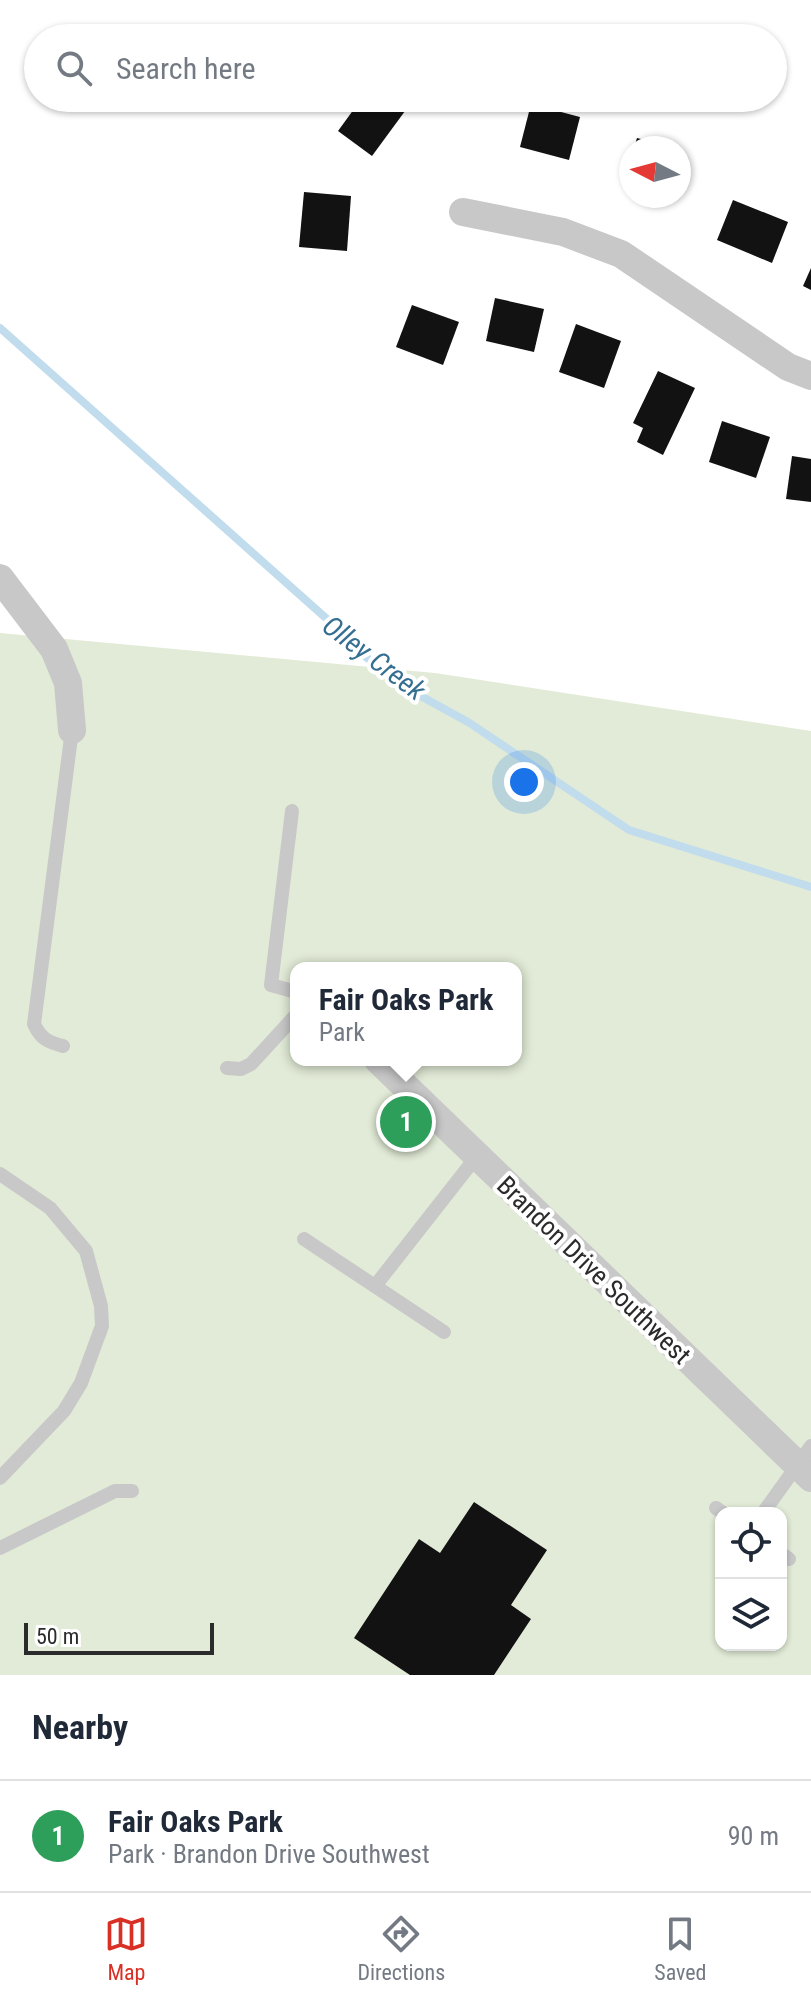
<!DOCTYPE html>
<meta charset="utf-8">
<style>
:root{--surface:#fff;--page:#f2f2f3;--text:#1f2937;--muted:#747a83;--line:#e0e1e3;--accent:#d93025}
body{margin:0;font-family:"Roboto Condensed",sans-serif;background:var(--page);color:var(--text)}
.controls{position:absolute;right:24px;bottom:24px;display:grid;overflow:hidden;border-radius:16px;box-shadow:0 2px 6px #0004}
.controls button{width:72px;height:72px;display:grid;place-items:center;padding:0;border:0;border-bottom:2px solid var(--line);background:var(--surface);color:var(--text);font:40px sans-serif}
.compass{position:absolute;left:619px;top:136px;width:72px;height:72px;border-radius:50%;background:var(--surface);box-shadow:0 2px 6px #0004;rotate:276deg}
.scale{position:absolute;left:24px;bottom:20px;width:190px;box-sizing:border-box;padding-left:8px;border:4px solid #2b2b2b;border-top:0;font-size:22px;line-height:28px;white-space:nowrap;color:#2b2b2b;-webkit-text-stroke:6px #fff;paint-order:stroke}
.you{position:absolute;left:524px;top:782px;width:28px;height:28px;margin:-20px;border:6px solid #fff;border-radius:50%;background:#1a73e8;box-shadow:0 0 0 12px #1a73e833}
.badge{display:grid;place-items:center;width:52px;height:52px;border-radius:50%;background:var(--accent);color:#fff;font-size:26px;font-weight:700}
.pin{position:absolute;translate:-50% -50%;border:4px solid #fff;box-shadow:0 2px 8px #0006}
.popup{position:absolute;left:290px;top:962px;width:232px;height:104px;box-sizing:border-box;display:grid;place-content:center;border-radius:16px;background:var(--surface);filter:drop-shadow(0 2px 6px #0005);font-size:26px;white-space:nowrap;color:var(--muted)}
.popup b{font-size:30px;color:var(--text)}
.popup::after{content:'';position:absolute;left:50%;top:100%;margin-left:-16px;border:16px solid transparent;border-top-color:var(--surface)}
.list{margin:0;padding:0;list-style:none}
h2{display:flex;justify-content:space-between;align-items:center;height:104px;margin:0;padding:0 32px;font-size:34px}
h2 small{font-size:26px;font-weight:400;color:var(--muted)}
.list li{display:grid;grid-template-columns:52px 1fr auto;gap:24px;align-items:center;box-sizing:border-box;height:112px;padding:0 32px;border-top:2px solid var(--line)}
.list b{display:block;font-size:30px;white-space:nowrap}
.list p{margin:0;font-size:26px;white-space:nowrap;color:var(--muted)}
.list em{font-size:26px;font-style:normal;color:var(--muted)}
.icon{flex:none;width:44px;height:44px;fill:none;stroke:currentColor;stroke-width:2;stroke-linecap:round;stroke-linejoin:round}
.map{position:relative;flex:none;width:811px;height:1675px;overflow:hidden}
.search{position:absolute;background:var(--surface);box-shadow:0 2px 6px #0004;left:24px;right:24px;top:24px;height:88px;display:flex;align-items:center;gap:20px;box-sizing:border-box;padding:0 28px;border-radius:44px;color:var(--muted);font-size:30px}
.sheet{height:216px;background:var(--surface)}
nav{display:flex;justify-content:space-around;align-items:center;box-sizing:border-box;height:112px;border-top:2px solid var(--line);background:var(--surface);font-size:22px;color:var(--muted)}
nav a{display:grid;justify-items:center;gap:4px}
nav .on{color:var(--accent)}
.map>svg:first-child{display:block}
</style>
<div class="map">
<svg width="811" height="1675" viewBox="0 0 811 1675">
<rect width="100%" height="100%" fill="#fff"/>
<!-- green -->
<path fill="#e2ebd7" fill-rule="evenodd" d="M0,633L435,673L811,731V1675H0ZM296,968H516V1060H296ZM721,1513H781V1645H721Z"/>
<g fill="none" stroke-linecap="round" stroke-linejoin="round">
<!-- stream -->
<path stroke="#c1dced" stroke-width="8" d="M0,328L336,627L357,650L406,688L468,722L629,830L811,887"/>
</g>
<!-- building -->
<g fill="#121212">
<path d="M362,98H396L408,107L372,156L338,131Z"/>
<path d="M531,104L580,117L569,160L520,147Z"/>
<path d="M637,138L672,147V148H634Z"/>
<path d="M630,163H631V188L624,186Z"/>
<path d="M304,192L351,196L347,251L299,247Z"/>
<path d="M733,200L788,222L772,263L717,240Z"/>
<path d="M811,268V290L803,286Z"/>
<path d="M495,298L544,309L534,352L486,341Z"/>
<path d="M412,305L459,322L443,365L396,347Z"/>
<path d="M576,324L621,341L604,388L559,372Z"/>
<path d="M658,371L695,388L663,455L637,442L643,428L633,423Z"/>
<path d="M722,421L770,437L756,478L709,462Z"/>
<path d="M792,456L811,459V502L786,499Z"/>
<path d="M474,1502L547,1550L511,1605L531,1619L494,1675H410L354,1638L419,1539L440,1553Z"/>
</g>
<g fill="none" stroke-linecap="round" stroke-linejoin="round">
<!-- service -->
<g stroke="#c8c8c8" stroke-width="14">
<path d="M292,811L271,985L296,992"/>
<path d="M63,1046C48,1042 41,1039 34,1024L72,730"/>
<path d="M227,1068L241,1069L251,1064L296,1015"/>
<path d="M0,1174L50,1208L86,1251L101,1306L102,1326L81,1383L64,1411L0,1478"/>
<path d="M304,1239L444,1332"/>
<path d="M375,1286L477,1156"/>
<path d="M716,1508L723,1513"/>
<path d="M763,1513L811,1446"/>
<path d="M0,1548L115,1491H132"/>
<path d="M781,1553L789,1559"/>
</g>
<!-- minor -->
<g stroke="#c8c8c8" stroke-width="28">
<path d="M463,212L563,232L621,254L788,367L811,376"/>
<path d="M0,578L54,649L68,683L72,730"/>
<path d="M378,1060L811,1478"/>
</g>
</g>
<g text-anchor="middle" dominant-baseline="central" stroke-width="8" stroke-linejoin="round" paint-order="stroke">
<!-- street labels -->
<g font-size="26" fill="#2b2b2b" stroke="#fff">
<text transform="translate(594 1270) rotate(44)">Brandon Drive Southwest</text>
</g>
<!-- water labels -->
<g font-size="28" font-style="italic" fill="#356f92" stroke="#fff">
<text transform="translate(374 658) rotate(37)">Olley Creek</text>
</g>
</g>
</svg>
<div class="controls">
<button><svg class="icon" aria-label="locate" viewBox="0 0 24 24"><circle cx="12" cy="12" r="6"/><path d="M12 2v4M12 18v4M2 12h4M18 12h4"/></svg></button>
<button><svg class="icon" aria-label="layers" viewBox="0 0 24 24"><path d="M12 4l9 5-9 5-9-5zM3 14l9 5 9-5"/></svg></button>
</div>
<svg class="compass" viewBox="-18 -18 36 36"><path d="M0-13l5 13h-10z" fill="#e53935"/><path d="M0 13l5-13h-10z" fill="#747a83"/></svg>
<div class="scale">50 m</div>
<div class="you"></div>
<div class="pin badge" style="left:406px;top:1122px;background:#2e9e5b">1</div>
<div class="popup"><b>Fair Oaks Park</b>Park</div>
<div class="search"><svg class="icon" aria-label="search" viewBox="0 0 24 24"><circle cx="10" cy="10" r="6"/><path d="M15 15l6 6"/></svg>Search here</div>
</div>
<section class="sheet">
<h2>Nearby<small></small></h2>
<ul class="list">
<li><span class="badge" style="background:#2e9e5b">1</span><div><b>Fair Oaks Park</b><p>Park · Brandon Drive Southwest</p></div><em>90 m</em></li>
</ul>
</section>
<nav>
<a class="on"><svg class="icon" aria-label="map" viewBox="0 0 24 24"><path d="M3 6l6-2 6 2 6-2v14l-6 2-6-2-6 2zM9 4v14M15 6v14"/></svg>Map</a>
<a><svg class="icon" aria-label="directions" viewBox="0 0 24 24"><path d="M12 3l9 9-9 9-9-9zM9 14v-3h6M13 9l2 2-2 2"/></svg>Directions</a>
<a><svg class="icon" aria-label="saved" viewBox="0 0 24 24"><path d="M7 4h10v16l-5-4-5 4z"/></svg>Saved</a>
</nav>
